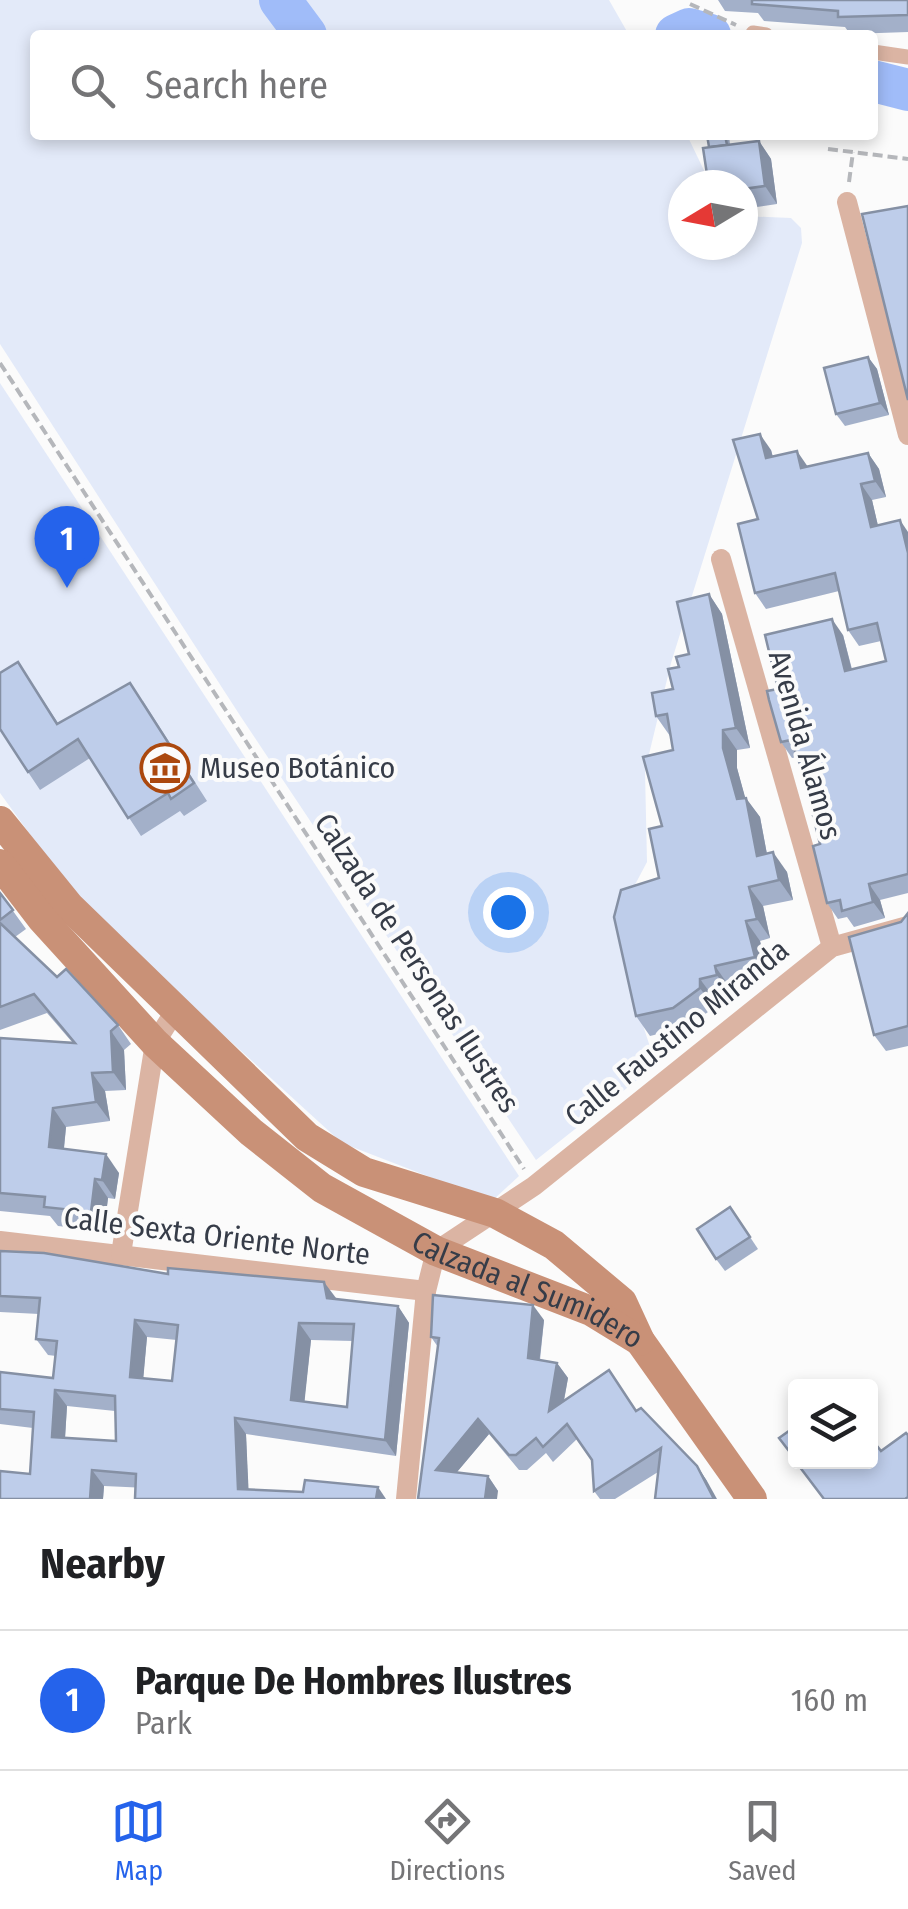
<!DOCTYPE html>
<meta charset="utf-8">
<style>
:root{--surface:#fff;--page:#f6f6f6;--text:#202124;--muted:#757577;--line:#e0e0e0;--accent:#2563eb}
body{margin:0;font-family:"Fira Sans Condensed",sans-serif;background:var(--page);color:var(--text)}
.controls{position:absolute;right:30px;bottom:30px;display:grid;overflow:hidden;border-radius:10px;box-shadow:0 5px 15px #0003}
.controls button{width:90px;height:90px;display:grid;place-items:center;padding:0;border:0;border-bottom:2px solid var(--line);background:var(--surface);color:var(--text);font:50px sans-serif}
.compass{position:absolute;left:668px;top:170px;width:90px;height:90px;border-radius:50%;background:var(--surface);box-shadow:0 5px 15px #0003;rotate:260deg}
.you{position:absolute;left:508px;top:912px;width:35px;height:35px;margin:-25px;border:8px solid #fff;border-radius:50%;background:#1a73e8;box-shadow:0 0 0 15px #1a73e833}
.badge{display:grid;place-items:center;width:65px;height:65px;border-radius:50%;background:var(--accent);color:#fff;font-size:32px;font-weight:700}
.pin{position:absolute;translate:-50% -82px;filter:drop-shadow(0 2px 5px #0008)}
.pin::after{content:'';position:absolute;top:52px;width:35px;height:30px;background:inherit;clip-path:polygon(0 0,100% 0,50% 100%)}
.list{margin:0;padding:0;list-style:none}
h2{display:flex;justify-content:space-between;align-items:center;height:130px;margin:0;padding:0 40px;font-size:42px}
h2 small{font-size:32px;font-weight:400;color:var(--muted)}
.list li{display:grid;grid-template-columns:65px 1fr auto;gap:30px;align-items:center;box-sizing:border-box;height:140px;padding:0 40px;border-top:2px solid var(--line)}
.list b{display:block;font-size:38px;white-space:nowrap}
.list p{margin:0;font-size:32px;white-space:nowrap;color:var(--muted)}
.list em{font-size:32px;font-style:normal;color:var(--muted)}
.icon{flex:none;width:55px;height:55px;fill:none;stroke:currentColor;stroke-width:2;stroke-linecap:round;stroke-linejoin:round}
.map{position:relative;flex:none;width:908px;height:1499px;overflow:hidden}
.search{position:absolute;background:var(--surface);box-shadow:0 5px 15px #0003;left:30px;right:30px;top:30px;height:110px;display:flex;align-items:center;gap:25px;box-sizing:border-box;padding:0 35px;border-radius:10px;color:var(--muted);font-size:38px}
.sheet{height:270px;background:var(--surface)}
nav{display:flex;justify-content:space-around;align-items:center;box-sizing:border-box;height:140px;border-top:2px solid var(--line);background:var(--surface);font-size:28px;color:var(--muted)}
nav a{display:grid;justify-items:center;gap:5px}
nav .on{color:var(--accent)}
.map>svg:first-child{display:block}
</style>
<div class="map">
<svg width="908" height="1499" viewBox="0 0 908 1499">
<rect width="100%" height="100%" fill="#fbfbfb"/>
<!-- green -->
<g fill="#e3eaf9">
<path d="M0,0H609L629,35H35V135H687L711,185H683V245H743V216L791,218L801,228L802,243L671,663L645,771L647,862L629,896L634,998L656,1065L536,1160L241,717L0,344Z"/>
<path d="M0,383L519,1176L492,1201L342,1143L82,906L0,793Z"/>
</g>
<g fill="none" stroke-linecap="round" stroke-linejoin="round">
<!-- river -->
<g stroke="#a0bcf9" stroke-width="42">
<path d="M280,0L306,35"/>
<path d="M676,35L689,29L710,35"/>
<path d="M873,81L908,90"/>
</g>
<!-- path -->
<g stroke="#b5b7bb" stroke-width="4" stroke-dasharray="10 5" stroke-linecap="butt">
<path d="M690,4L736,25"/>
<path d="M828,149L908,159"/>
<path d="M849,182L853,152"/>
<path d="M0,363L524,1169"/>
</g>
<!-- pedestrian -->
<g stroke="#dbb4a3" stroke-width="15">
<path d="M753,33L766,35"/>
<path d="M873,52L908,57"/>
</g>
<!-- minor -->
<g stroke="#dbb4a3" stroke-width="20">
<path d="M847,202L908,435"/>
<path d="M721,559L832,947"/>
<path d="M0,1241L426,1291"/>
<path d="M121,1254L155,1043L175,1011"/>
<path d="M406,1499L426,1291L436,1251L534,1186L832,947L908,926"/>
</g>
<!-- secondary -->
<g stroke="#c99177" stroke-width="30">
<path d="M0,821L69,906L307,1137L364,1172L495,1213L554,1245L622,1302L640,1341L752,1499"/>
<path id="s1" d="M0,864L42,919L155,1043L251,1132L322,1188L436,1251L591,1311L640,1341"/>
</g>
</g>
<!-- wall -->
<g fill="#a3b0c9" fill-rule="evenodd">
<path d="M718,0H908V32L850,34L845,27L764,21L758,13L725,11Z"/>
<path d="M707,135H729L730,145L759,141L771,159L777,204L743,209V185H711L708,181L709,147Z"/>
<path d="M868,357L877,369L889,415L845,426L836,414Z"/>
<path d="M771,450L773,457L808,467L868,453L879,469L886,497L872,500L878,526L908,532V893L880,900L885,918L854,927L847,917L838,919L827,903L820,844L801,767L797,757L792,758L781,742L778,689L843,635L852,669L886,661L881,641L859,646L848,630L839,591L766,609L755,593L758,519Z"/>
<path d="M709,594L722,614L750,748L737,750V768L745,798L760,817L767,854L787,872L793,900L763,906L770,938L760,941L768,977L729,986L731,995L714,998V1008L686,1027L650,1036L636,1016L659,878L662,826L673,750L670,736L656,716L673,689L679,667L689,654Z"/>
<path d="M18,662L58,723L143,701L207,801L184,816L180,811L141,836L90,758L40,790L28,772Z"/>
<path d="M0,893L26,929L15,937L57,977L118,1025L131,1044L124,1050L126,1090L105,1091L110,1121L66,1127L64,1149L119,1173L115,1199L108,1198L104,1231L58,1226L50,1216L0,1211V1038L72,1042L47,1013L0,1030Z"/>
<path d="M908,913V1046L886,1051L874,1035L901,922Z"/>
<path d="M730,1207L758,1249L725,1271L716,1259Z"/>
<path d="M0,1251L336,1299L398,1306L409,1323L396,1456L246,1434L248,1489L386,1499L104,1486L103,1499H0L30,1474L33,1428L0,1424V1373L53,1378L56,1356L48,1355L36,1339L39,1314L0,1312ZM147,1337L177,1340L172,1381L143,1378ZM311,1340L353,1341L347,1407L304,1402ZM67,1406L115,1411L116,1441L65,1438Z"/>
<path d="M544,1320L540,1360L557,1363L568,1378L564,1401L636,1411L697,1466L707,1481L658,1472L615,1499H600L594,1491L592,1460L577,1439L553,1462L546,1453L527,1470H519L489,1434L457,1472L488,1476L498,1491L418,1499L438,1347L431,1337Z"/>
</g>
<!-- shaded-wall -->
<g fill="#8590a4">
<path d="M759,141L771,159L777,204L765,186Z"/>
<path d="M868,357L877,369L889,415L880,403Z"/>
<path d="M760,434L771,450L777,474L766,458Z"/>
<path d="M797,451L808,467L801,468Z"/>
<path d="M868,453L879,469L886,497L875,481Z"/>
<path d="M861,484L872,500L882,543L871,527Z"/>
<path d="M900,520L908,532V553Z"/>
<path d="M709,594L722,614L750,748L736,728Z"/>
<path d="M832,619L843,635L856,687L845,671Z"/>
<path d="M723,730L737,750V768L747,804L746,798L760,817L771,876L757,856L737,799L723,748Z"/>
<path d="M773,852L787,872L793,900L779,880Z"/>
<path d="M869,884L880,900L885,918L873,902Z"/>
<path d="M749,887L763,906L770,938L757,919Z"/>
<path d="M746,921L760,941L768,977L755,957Z"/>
<path d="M715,966L729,986L731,995L717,975Z"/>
<path d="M700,979L714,998V1008L700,988Z"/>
<path d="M111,1031L124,1050L126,1090L113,1072Z"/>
<path d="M92,1073L105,1091L110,1121L96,1102Z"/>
<path d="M53,1108L66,1127L62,1166L49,1147Z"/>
<path d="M106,1154L119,1173L115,1199L102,1180Z"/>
<path d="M95,1179L108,1198L104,1231L91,1212Z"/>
<path d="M324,1282L336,1298L338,1314L327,1298Z"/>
<path d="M533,1305L544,1320L538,1373L528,1358Z"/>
<path d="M398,1306L409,1323L396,1456L385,1440Z"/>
<path d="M135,1320L147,1337L142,1393L130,1377Z"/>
<path d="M299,1323L311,1340L303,1416L291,1400Z"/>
<path d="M557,1363L568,1378L559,1426L549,1411Z"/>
<path d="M55,1390L67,1406L64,1454L52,1437Z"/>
<path d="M235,1418L246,1434L249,1499L238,1489Z"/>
<path d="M478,1419L489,1434L446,1485L436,1470Z"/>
<path d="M697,1466L707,1481L717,1499H714Z"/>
<path d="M92,1470L104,1486L103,1499H90Z"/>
<path d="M488,1476L498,1491L497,1499H485Z"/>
<path d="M378,1487L386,1499H376Z"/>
</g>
<!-- building -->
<g fill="#becdea" stroke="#8590a4" stroke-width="2.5" fill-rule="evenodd">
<path d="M752,0H908V15L838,17V11L752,4Z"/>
<path d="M707,135H725L727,145L709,147Z"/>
<path d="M759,141L765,186L743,189V185H715L714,180L708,181L703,148Z"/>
<path d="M908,206V400L862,214Z"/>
<path d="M868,357L880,403L836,414L824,368Z"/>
<path d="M760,434L766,458L797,451L801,468L868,453L875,481L861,484L871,527L900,520L908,553V874L869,884L873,902L842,911L840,900L827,903L813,846L820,844L801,767L791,740L781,742L769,700L767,691L778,689L765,635L832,619L845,671L886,661L877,623L848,630L835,573L755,593L738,524L758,519L733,440Z"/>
<path d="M709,594L736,728L723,730V748L737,799L746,798L757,856L773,852L779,880L749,887L757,919L746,921L755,957L715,966L717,975L700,979V988L673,1008L636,1016L614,917L621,890L659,878L649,829L662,826L643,757L673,750L667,714L656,716L652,693L673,689L668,669L679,667L676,657L689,654L677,602Z"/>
<path d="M18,662L57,724L130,683L194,783L171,799L168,793L128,818L78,739L28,772L0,729V673Z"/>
<path d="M0,893L13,910L0,920Z"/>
<path d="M908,913V1026L874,1035L849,937L901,922Z"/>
<path d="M0,923L57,977L66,969L118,1025L111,1031L113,1072L92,1073L96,1102L53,1108L49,1147L106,1154L102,1180L95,1179L91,1212L44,1207L45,1197L0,1193V1038L75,1043L34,994L0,1007Z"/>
<path d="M730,1207L750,1237L716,1259L697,1229Z"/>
<path d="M0,1251L44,1253L168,1274V1268L324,1282L327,1298L398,1306L385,1440L235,1418L238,1489L303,1492L305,1480L378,1487L376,1499H135L136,1474L92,1470L90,1499H0V1471L30,1474L34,1412L0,1409V1372L53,1378L57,1341L36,1339L40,1298L0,1296ZM135,1320L178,1325L172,1381L130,1377ZM299,1323L354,1324L347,1407L291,1400ZM55,1390L115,1396L116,1441L52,1437Z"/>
<path d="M433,1295L533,1305L528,1358L557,1363L549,1411L609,1370L636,1411L641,1408L697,1466L714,1499H655L661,1448L594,1491L592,1460L567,1424L543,1447L536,1438L516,1455H509L478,1419L436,1470L488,1476L485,1499H418L439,1338L431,1337Z"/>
<path d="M796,1426V1460L779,1438Z"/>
<path d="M906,1433L908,1435V1497L905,1499H824L796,1462H870V1437L881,1451Z"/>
</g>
<!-- icons -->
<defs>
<g id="museum-ring" transform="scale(2.5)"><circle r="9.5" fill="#fbfbfb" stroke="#ab480e" stroke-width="1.5"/><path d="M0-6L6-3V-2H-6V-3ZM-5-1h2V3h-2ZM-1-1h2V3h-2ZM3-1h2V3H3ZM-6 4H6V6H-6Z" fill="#ab480e"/></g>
</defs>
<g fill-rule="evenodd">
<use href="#museum-ring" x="165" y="768"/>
</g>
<g text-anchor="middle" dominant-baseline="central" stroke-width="8" stroke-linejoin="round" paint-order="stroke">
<!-- street labels -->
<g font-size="30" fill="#363c48" stroke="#fbfbfb">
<text transform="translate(805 745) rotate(74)">Avenida Álamos</text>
<text transform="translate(417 963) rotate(57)">Calzada de Personas Ilustres</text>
<text transform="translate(677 1033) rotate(-39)">Calle Faustino Miranda</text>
<text transform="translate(217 1236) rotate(7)">Calle Sexta Oriente Norte</text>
<text stroke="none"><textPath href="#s1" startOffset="688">Calzada al Sumidero</textPath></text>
</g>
<!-- poi labels -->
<g font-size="30" fill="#363c48" stroke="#fbfbfb" text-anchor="start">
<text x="200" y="768">Museo Botánico</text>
</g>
</g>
</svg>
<div class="controls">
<button><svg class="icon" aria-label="layers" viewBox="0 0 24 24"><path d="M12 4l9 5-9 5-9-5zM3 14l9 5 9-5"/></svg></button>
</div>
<svg class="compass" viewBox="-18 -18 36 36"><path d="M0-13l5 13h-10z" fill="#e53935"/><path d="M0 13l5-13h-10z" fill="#757577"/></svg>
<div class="you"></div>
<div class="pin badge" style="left:67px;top:588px">1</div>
<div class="search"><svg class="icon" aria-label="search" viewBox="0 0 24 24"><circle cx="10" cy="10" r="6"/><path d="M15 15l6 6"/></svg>Search here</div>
</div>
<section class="sheet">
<h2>Nearby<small></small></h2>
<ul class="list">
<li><span class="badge">1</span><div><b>Parque De Hombres Ilustres</b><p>Park</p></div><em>160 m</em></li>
</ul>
</section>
<nav>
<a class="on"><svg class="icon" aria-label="map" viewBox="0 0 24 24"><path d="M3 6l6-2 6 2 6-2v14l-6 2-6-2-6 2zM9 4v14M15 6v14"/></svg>Map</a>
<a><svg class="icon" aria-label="directions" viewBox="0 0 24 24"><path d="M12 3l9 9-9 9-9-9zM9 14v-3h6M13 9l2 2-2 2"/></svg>Directions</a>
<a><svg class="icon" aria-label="saved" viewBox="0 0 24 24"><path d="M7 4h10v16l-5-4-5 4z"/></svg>Saved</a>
</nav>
